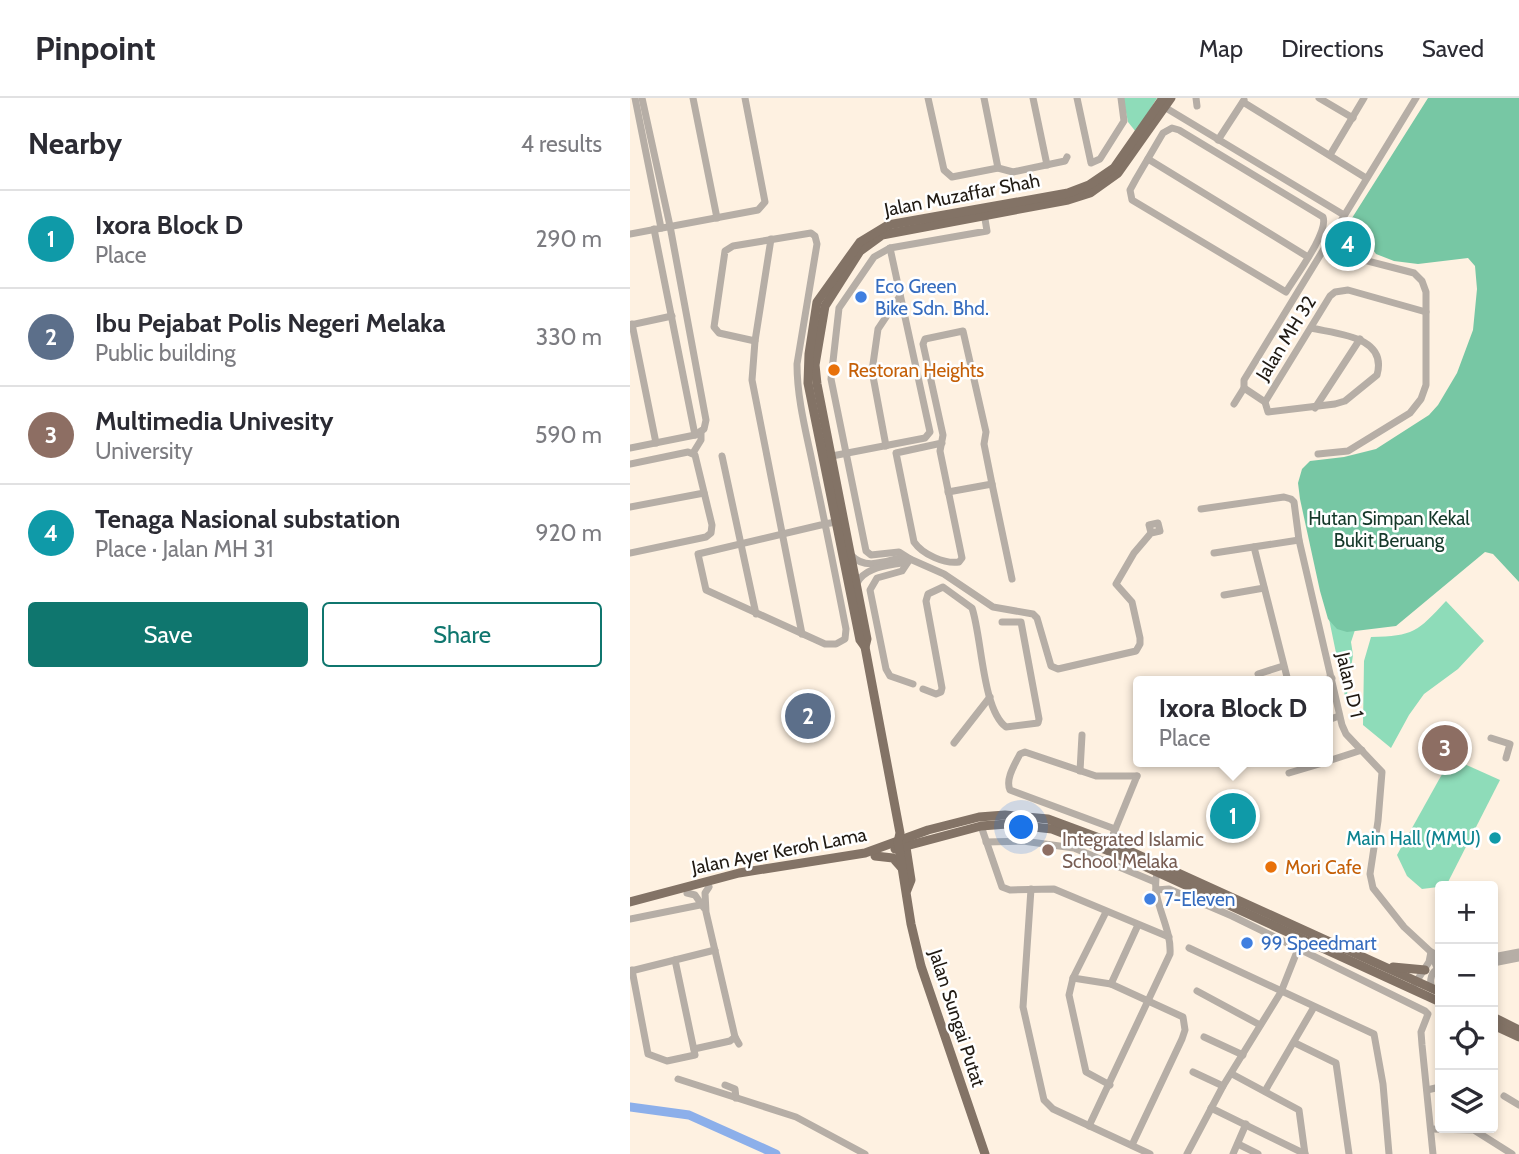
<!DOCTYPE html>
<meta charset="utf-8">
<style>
:root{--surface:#fff;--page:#f2f2f3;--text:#2b2b33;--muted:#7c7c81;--line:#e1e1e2;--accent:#0f766e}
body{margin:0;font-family:Cabin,sans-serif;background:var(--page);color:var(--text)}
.controls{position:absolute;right:21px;bottom:21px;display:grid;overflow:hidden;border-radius:7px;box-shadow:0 4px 10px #0003}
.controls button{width:63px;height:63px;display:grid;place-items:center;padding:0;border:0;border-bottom:2px solid var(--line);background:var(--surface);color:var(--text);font:35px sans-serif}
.you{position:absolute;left:392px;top:730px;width:24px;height:24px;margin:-18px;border:5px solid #fff;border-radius:50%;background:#1a73e8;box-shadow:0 0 0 10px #1a73e833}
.badge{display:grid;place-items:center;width:46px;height:46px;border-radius:50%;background:var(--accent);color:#fff;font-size:23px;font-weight:700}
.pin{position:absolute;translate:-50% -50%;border:4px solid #fff;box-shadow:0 2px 7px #0006}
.popup{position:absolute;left:503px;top:578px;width:200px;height:91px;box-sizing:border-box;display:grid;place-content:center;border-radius:7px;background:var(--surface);filter:drop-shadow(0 2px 5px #0005);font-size:23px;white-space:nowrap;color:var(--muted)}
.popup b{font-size:26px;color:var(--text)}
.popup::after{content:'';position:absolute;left:50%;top:100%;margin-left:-14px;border:14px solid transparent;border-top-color:var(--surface)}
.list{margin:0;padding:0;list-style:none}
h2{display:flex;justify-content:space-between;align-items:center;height:91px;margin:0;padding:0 28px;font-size:30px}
h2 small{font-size:23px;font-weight:400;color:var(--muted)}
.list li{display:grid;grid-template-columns:46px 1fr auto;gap:21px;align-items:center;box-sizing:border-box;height:98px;padding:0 28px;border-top:2px solid var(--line)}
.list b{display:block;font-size:26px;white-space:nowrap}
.list p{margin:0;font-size:23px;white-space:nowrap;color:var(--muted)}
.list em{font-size:23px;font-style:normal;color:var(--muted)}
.actions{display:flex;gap:14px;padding:21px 28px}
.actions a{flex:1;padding:16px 0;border:2px solid var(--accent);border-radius:7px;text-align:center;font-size:24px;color:var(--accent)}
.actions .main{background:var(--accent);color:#fff}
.icon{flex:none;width:38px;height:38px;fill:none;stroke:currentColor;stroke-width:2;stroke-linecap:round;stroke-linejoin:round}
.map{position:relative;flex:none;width:889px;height:1056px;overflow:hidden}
header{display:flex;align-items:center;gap:42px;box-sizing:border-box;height:98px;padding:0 35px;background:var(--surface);border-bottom:2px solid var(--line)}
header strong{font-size:33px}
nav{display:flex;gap:38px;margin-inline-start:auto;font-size:24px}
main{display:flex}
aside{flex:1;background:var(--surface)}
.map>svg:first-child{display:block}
</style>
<header>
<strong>Pinpoint</strong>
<nav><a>Map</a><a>Directions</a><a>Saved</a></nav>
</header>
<main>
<aside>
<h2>Nearby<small>4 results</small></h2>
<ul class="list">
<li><span class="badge" style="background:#0f9aa8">1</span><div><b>Ixora Block D</b><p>Place</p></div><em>290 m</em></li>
<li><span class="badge" style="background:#5c6f8a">2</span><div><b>Ibu Pejabat Polis Negeri Melaka</b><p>Public building</p></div><em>330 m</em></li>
<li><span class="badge" style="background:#8d6e63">3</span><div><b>Multimedia Univesity</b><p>University</p></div><em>590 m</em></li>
<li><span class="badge" style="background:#0f9aa8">4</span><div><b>Tenaga Nasional substation</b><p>Place · Jalan MH 31</p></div><em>920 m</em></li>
</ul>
<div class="actions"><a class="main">Save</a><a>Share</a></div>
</aside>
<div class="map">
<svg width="889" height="1056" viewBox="0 0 889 1056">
<rect width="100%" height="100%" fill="#fef1e1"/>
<!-- green -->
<g fill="#8edcb9">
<path d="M493,0H527L506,34L498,24Z"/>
<path d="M694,497L725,532L721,544L723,557L716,603Z"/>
<path d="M816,503L854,543L828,571L794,596L779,617L761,650L733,627L734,563L741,539C784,538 787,534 816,503Z"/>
<path d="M821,660L870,682L816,788L792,791L777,778L767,757Z"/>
</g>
<!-- forest -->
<path fill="#77c7a4" d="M798,0H889V484L863,456L855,454L766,528L717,534L707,531L698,521L690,493L670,401L668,385L672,371L680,363L714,359L746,351L799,317L808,307L827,275L843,232L847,191L845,168L838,160L788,166L764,163L746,156L736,142L722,132V120Z"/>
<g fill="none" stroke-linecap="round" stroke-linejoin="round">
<!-- river -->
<path stroke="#8cafea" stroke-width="9" d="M0,1009L59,1017L146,1056"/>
<!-- minor -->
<g stroke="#b6aea6" stroke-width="7">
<path d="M5,0L31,130"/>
<path d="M63,0L87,120"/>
<path d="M298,0L314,72L322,79L368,70L383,74L435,63L437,59"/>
<path d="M354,0L368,70"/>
<path d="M403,0L417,67"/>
<path d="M447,0L461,65L470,61L494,23L491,0"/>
<path d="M566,0L567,8"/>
<path d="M689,0L723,20"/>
<path d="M613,4L736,80"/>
<path d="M531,7L714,117"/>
<path d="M542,30L549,32L693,119C699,134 665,179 656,194L502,102L500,92L506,81L533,35Z"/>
<path d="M588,42L614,2"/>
<path d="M700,57L734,0"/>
<path d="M518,61L678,159"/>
<path d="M354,115L357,133L260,150L244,159L209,210L201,281L236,453L241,457L269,454L280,461L314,476L363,509L403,516L407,520L421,568L428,571L506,553L510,546V540L502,504L486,486L504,455L521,435L530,433L528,425L519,427L521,435"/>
<path d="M24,131L65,337"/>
<path d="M0,136L128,112L135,104L115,0"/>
<path d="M141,141L125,243L122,282L172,536"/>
<path d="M2,226L26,345"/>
<path d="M0,227L42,218"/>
<path d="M681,230C707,236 758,238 747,277L715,303L705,306L638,314L635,304L700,198L705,194L718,192L796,214"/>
<path d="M125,243L89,235L84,229L95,153L103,148L181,135L185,138L187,146L167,266C167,304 178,341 185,378C196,429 206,480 216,531L215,541L206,546H195L76,492L68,456L195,426L211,423"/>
<path d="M614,290L635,304"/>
<path d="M604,306L614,290V282L786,0"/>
<path d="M685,310L730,241"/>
<path d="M312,345L266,355L284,444C293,457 315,466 329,464L332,460L310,353L313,337L293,246L295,241L333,233L356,334L354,346L362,386"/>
<path d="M256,348L242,273L248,231L270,198"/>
<path d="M0,350L65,337L74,331L76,322L40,128L12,0"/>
<path d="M63,355L71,342V335"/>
<path d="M688,356L718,353L780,315L791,301L796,287V194L792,183L784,175L695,152"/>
<path d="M92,358L126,516"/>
<path d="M202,358L295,340L300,334L260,150"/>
<path d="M0,366L58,354L65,357L82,427L81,435L76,439L0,455"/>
<path d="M318,394L362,386L382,481"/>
<path d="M0,409L74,395"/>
<path d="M571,411L654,399L661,401L664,404L669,442L712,627L716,636L752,674L748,723L740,776L743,790L774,829L801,854L807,870"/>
<path d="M624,449L658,583"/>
<path d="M584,455L669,442"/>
<path d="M222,458C236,473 258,462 275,459"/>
<path d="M280,461L272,473L247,480L240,492L256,571L260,578L283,586"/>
<path d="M227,485C236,468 259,468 276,464"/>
<path d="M594,497L634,490"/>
<path d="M628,576L653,568"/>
<path d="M690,583L702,580"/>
<path d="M293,591L306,596L311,594L312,590L296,503L298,496L313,489L342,510C352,539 352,611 376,629L408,625L409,621L391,524H372"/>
<path d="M698,622L709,618"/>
<path d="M861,640L880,646L876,660"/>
<path d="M324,645L360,599"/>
<path d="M698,663L732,652"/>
<path d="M450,673L452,637"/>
<path d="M659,675L696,664"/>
<path d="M351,728L372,789L380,792L424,791L539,839"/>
<path d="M485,731L380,692C375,681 385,666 390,656L395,654L466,678H507"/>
<path d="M356,744L393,743L444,750L525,784"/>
<path d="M480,744L507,678"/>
<path d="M79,789L75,795L76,814L105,939L109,946"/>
<path d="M401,791L393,909L414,1002L423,1011L520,1056"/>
<path d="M526,792L539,791L602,818L795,913L798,916L791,934L792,947L803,1056"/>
<path d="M57,795L65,797L74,810"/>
<path d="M476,814L443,880L439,897L456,974L480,987"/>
<path d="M0,821L75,806"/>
<path d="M559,850L744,936L753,986L759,1056"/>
<path d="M863,859L889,854"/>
<path d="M863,865L889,860"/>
<path d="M2,872L18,956L37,963L65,957L45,862"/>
<path d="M1,873L85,852"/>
<path d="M443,880L481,886L553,919L555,932L552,941L502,1047"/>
<path d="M481,886L508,827"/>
<path d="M784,887L799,864L801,854L810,858"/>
<path d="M802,891C799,882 801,873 810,870"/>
<path d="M567,893L630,927"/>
<path d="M574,939L613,957"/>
<path d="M665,945L706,965L719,1056"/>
<path d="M64,951L100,943L105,939"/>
<path d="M563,974L593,988"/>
<path d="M602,976L669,1012L675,1056"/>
<path d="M48,981L166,1019L235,1056"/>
<path d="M95,987L105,991L106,1000"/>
<path d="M797,992L810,989"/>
<path d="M635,993L684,909"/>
<path d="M874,998L889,1007"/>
<path d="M581,1010L675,1056"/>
<path d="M459,1028L540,856C542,828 520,802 527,775"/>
<path d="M801,1031L844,1032L882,1056"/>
<path d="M608,1046L628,1056"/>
<path d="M557,1056L593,988L651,894L672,841"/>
<path d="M603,1056L616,1026"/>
</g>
<!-- major -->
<g stroke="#837366" stroke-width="9">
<path d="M235,549L237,541L187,286L185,267L195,208L230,153L252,137L438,102L460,95L488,75L541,0"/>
<path d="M275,743L281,782L277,792"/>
<path d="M265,751L351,728L377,726L422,731L492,758L810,904"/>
<path d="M245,758L263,760L271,769"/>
<path d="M0,804L109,775L235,755L298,732L349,719L375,717L418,721L480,744L810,894"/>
<path d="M763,869L795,872"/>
<path d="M863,919L889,932"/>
<path d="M863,927L889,939"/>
<path d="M355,1056L291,868L281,826L268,744L270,735L235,549L230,542L178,285L179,256L187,204L230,144L258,127L438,95L459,87L484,70L533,0"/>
</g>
</g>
<!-- markers -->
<g fill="#3f7fe0" stroke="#fff" stroke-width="2.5">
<circle cx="231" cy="199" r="7"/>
<circle cx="520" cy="801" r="7"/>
<circle cx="617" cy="845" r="7"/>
</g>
<g fill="#e8710a" stroke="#fff" stroke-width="2.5">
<circle cx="204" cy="272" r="7"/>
<circle cx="641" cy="769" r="7"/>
</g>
<circle fill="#0f9aa8" stroke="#fff" stroke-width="2.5" cx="865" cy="740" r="7"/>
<circle fill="#8d6e63" stroke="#fff" stroke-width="2.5" cx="418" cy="752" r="7"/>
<g text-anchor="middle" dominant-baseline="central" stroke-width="5" stroke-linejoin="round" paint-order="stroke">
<!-- street labels -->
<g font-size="19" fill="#201a13" stroke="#fff">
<text transform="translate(332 97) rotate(-11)">Jalan Muzaffar Shah</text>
<text transform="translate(656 240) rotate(-58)">Jalan MH 32</text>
<text transform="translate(720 587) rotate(77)">Jalan D 1</text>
<text transform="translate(149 753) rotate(-11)">Jalan Ayer Keroh Lama</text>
<text transform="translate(327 920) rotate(72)">Jalan Sungai Putat</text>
</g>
<!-- shop labels -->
<g font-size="19" fill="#366cbe" stroke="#fff" text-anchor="start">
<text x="245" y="188">Eco Green<tspan x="245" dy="22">Bike Sdn. Bhd.</tspan></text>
<text x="534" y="801">7-Eleven</text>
<text x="631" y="845">99 Speedmart</text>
</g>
<!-- food labels -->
<g font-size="19" fill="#c56008" stroke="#fff" text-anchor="start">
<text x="218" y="272">Restoran Heights</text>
<text x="655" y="769">Mori Cafe</text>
</g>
<!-- park labels -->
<g font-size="19" fill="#15392a" stroke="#fff">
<text x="759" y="420">Hutan Simpan Kekal<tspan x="759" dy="22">Bukit Beruang</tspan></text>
</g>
<!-- culture labels -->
<g font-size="19" fill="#0d838f" stroke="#fff" text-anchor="end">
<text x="851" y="740">Main Hall (MMU)</text>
</g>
<!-- education labels -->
<g font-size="19" fill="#785e54" stroke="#fff" text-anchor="start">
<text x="432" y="741">Integrated Islamic<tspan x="432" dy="22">School Melaka</tspan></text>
</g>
</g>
</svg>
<div class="controls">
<button>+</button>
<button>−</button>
<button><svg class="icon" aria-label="locate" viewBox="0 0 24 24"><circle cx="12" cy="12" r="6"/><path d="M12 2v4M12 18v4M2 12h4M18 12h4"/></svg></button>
<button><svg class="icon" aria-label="layers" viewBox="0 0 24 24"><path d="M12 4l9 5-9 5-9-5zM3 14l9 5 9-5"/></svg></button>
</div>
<div class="you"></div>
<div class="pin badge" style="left:603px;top:718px;background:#0f9aa8">1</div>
<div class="popup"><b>Ixora Block D</b>Place</div>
<div class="pin badge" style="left:178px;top:618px;background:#5c6f8a">2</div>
<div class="pin badge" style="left:815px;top:650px;background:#8d6e63">3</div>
<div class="pin badge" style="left:718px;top:146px;background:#0f9aa8">4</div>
</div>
</main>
